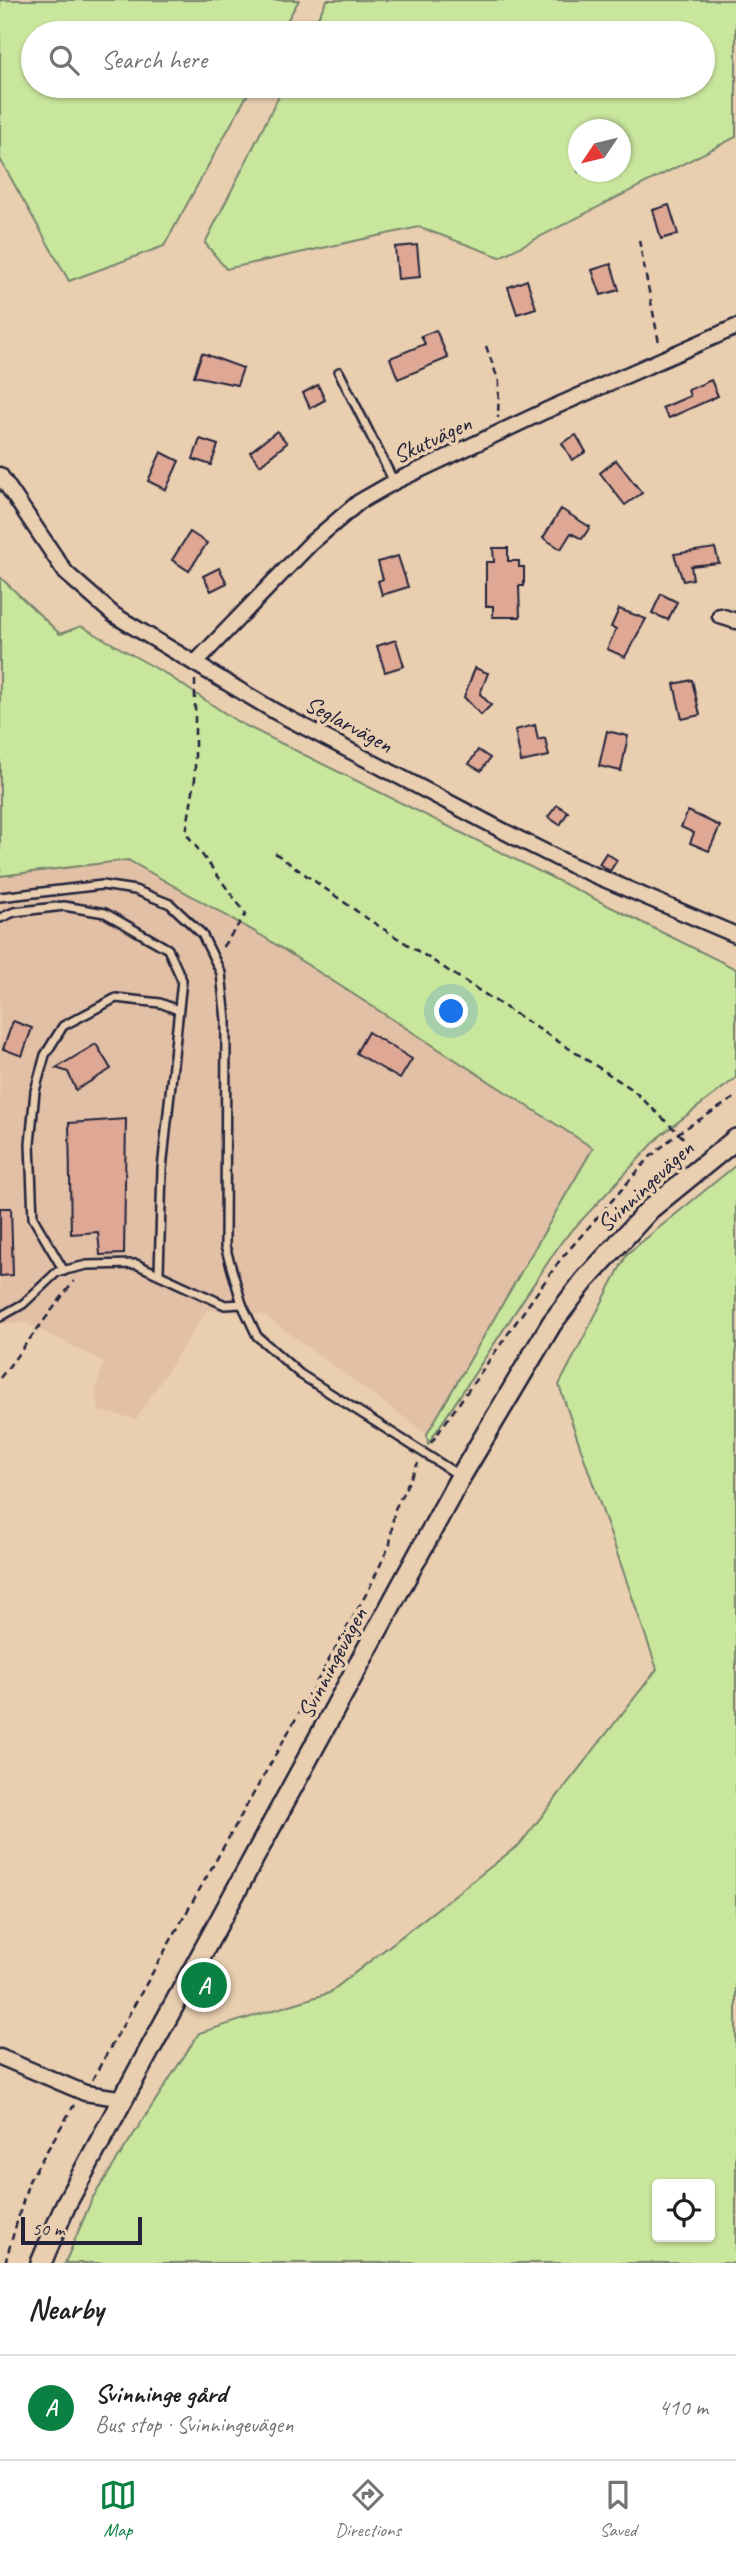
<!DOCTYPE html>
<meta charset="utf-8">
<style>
:root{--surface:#fff;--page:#f2f2f2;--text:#202124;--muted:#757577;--line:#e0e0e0;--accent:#0b8043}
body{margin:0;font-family:Caveat,sans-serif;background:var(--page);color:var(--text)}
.controls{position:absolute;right:21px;bottom:21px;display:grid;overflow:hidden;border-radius:7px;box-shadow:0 2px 5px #0004}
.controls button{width:63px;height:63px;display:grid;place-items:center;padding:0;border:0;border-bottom:2px solid var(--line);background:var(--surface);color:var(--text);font:35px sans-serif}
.compass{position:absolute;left:568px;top:119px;width:63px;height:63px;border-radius:50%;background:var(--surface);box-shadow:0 2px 5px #0004;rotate:235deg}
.scale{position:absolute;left:21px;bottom:18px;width:121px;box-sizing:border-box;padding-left:7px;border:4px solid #22223b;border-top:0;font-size:19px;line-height:24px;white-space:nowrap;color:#22223b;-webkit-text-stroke:5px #e9ceb0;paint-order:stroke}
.you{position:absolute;left:452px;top:1012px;width:24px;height:24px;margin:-18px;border:5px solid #fff;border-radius:50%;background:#1a73e8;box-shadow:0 0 0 10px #1a73e833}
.badge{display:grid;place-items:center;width:46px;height:46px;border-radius:50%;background:var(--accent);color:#fff;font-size:23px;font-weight:700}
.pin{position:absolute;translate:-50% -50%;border:4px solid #fff;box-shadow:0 2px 7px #0006}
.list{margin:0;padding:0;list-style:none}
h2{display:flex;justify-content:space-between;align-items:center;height:91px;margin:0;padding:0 28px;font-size:30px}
h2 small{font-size:23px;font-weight:400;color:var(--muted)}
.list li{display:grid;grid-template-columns:46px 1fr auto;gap:21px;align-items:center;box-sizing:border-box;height:105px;padding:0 28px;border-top:2px solid var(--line)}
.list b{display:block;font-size:26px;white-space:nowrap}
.list p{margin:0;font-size:23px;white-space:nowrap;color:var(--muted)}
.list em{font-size:23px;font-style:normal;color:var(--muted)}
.icon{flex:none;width:38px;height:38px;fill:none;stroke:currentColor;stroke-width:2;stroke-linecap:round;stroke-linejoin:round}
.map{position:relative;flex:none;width:736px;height:2263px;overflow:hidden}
.search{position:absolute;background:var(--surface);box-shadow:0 2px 5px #0004;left:21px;right:21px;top:21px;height:77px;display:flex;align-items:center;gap:18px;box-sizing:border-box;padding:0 24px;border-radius:38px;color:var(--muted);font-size:26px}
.sheet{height:196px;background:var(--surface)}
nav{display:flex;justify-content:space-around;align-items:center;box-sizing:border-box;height:98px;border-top:2px solid var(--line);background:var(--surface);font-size:19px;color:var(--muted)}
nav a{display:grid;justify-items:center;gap:4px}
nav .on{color:var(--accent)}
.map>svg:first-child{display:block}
</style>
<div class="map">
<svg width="736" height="2263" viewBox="0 0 736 2263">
<rect width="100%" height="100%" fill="#e9ceb0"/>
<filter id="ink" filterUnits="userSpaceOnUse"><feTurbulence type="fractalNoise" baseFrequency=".0143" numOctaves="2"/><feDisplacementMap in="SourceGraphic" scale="14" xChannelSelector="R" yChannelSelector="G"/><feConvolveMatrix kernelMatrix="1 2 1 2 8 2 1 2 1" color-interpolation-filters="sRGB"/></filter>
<g filter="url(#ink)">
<!-- built -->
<path fill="#e2c0a6" d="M128,860L264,937L593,1148L427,1434L264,1315L207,1310L136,1419L100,1411L95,1392L104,1362L25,1322L0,1324V876Z"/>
<!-- green -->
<g fill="#c9e69d" stroke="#76846c" stroke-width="2" fill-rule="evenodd">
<path d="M0,0H299L280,33H33V86H252L164,246L69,281L0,159Z"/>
<path d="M327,0H736V137L500,257L419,227L226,269L205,243L284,86H703V33H310ZM578,130H620V172H578Z"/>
<path d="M0,577L60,634L81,626L166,674L238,722L736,969V1078L661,1135L562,1241L428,1444L427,1434L593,1148L264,937L128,860L0,876Z"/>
<path d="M736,1165V2263H65L92,2199L199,2033L329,1993L520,1844L657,1669L559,1385L627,1254ZM657,2184H710V2237H657Z"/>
</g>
<!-- building -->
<g fill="#dea894" stroke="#22223b" stroke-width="2">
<path d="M669,205L678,234L661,239L653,210Z"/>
<path d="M417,245L420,277L398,279L395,247Z"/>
<path d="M611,264L619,290L601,295L592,270Z"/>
<path d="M527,280L536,308L517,314L508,287Z"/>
<path d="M436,330L448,358L398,379L390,358L425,344L421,336Z"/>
<path d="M202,353L243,368L237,385L194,376Z"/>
<path d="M711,380L718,396L669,418L662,408L690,396L688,390Z"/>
<path d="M318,385L325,400L310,408L303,393Z"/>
<path d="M277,431L287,443L260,465L250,452Z"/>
<path d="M576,435L586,452L572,460L562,443Z"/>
<path d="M200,439L218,445L211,465L193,459Z"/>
<path d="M161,452L179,461L166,490L148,481Z"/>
<path d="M616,460L642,493L625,505L600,473Z"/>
<path d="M561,509L590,527L582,539L571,533L561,549L543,538Z"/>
<path d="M190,532L207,543L189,571L172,560Z"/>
<path d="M493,548H508V561H519V567H524V586H519L520,617H493V606H486V562H494Z"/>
<path d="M715,548L719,563L691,566L693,579L683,581L674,554Z"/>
<path d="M398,556L408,587L382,595L378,581L383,579L378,562Z"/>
<path d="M219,568L227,583L211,591L203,576Z"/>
<path d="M661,594L677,602L668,620L652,613Z"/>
<path d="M619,609L646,619L625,657L607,649L616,629L611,627Z"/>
<path d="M396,640L404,666L385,672L377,646Z"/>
<path d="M475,668L488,673L480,694L491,705L481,715L464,697Z"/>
<path d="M692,680L700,715L682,719L674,684Z"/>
<path d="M535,725L538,740L545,738L549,756L521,762L515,730Z"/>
<path d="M607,731L628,736L621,771L599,766Z"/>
<path d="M478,750L490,758L481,771L469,764Z"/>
<path d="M557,805L568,812L560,825L548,817Z"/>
<path d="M688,811L720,826L709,851L690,843L694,833L681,827Z"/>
<path d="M606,853L617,860L610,871L599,864Z"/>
<path d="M13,1021L32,1028L22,1056L3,1049Z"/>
<path d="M368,1032L412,1059L400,1079L356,1053Z"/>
<path d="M96,1044L111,1069L76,1090L68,1072L56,1068Z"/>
<path d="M126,1119L124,1254L100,1255L98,1232L71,1234L69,1123Z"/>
<path d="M0,1208H11L13,1275L0,1276Z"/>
</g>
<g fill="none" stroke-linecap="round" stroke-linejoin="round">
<!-- service casing -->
<g stroke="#22223b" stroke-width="12">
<g id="service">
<path d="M339,372L394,482"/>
<path d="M0,897L102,885L135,890L170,904L202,934L221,973L226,1020L225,1246L242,1304L257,1336L300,1374L460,1476"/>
<path d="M0,918L14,912L64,906L105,913L168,949L182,980L162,1169L159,1273"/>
<path d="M64,1271L33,1218L30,1144L35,1091L45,1055L63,1026L116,998L160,1003L178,1010"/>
<path d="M0,1317L23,1304L57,1272L87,1265L136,1264L225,1305L242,1304"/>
</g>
</g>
<!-- minor casing -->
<g stroke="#22223b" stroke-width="19">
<g id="minor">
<path d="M0,475L66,573L114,615L276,712L515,837L571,865L736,935"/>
<path d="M720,616L736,621"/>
<path d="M195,663L311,543L359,502L394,482L545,411L736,327"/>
<path d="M0,2057L85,2093L125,2099"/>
</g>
</g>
<!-- secondary casing -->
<g stroke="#22223b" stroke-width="24">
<path id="secondary" d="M41,2263L66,2204L461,1476L552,1323L585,1280L650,1209L736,1139"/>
</g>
<!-- path -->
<g stroke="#22223b" stroke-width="2.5" stroke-dasharray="7 5" stroke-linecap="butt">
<path d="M639,240L659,343"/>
<path d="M486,346L499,382L498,418"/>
<path d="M195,680V779L186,833L246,914L221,949"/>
<path d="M275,853L365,917L632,1089L695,1149"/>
<path d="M0,1378L74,1281"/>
<path d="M431,1443L560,1260L650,1157L678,1133L736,1097"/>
<path d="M92,2080L369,1589L390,1544L394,1511L418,1463"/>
<path d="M5,2263L29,2181L74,2105"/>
</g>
<!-- service -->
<use href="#service" stroke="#e9ceb0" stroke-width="7"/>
<!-- minor -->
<use href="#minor" stroke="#e9ceb0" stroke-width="14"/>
<!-- secondary -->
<use href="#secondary" stroke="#e9ceb0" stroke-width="19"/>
</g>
</g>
<g text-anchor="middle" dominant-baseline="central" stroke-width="7" stroke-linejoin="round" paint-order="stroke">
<!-- street labels -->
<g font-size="24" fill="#22223b" stroke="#e9ceb0">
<text transform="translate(432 439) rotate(-25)">Skutvägen</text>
<text transform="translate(349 724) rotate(28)">Seglarvägen</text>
<text transform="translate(645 1186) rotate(-43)">Svinningevägen</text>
<text transform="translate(332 1663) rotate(-62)">Svinningevägen</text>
</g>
</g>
</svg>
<div class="controls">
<button><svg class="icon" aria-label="locate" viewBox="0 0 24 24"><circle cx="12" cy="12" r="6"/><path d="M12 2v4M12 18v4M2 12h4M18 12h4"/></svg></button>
</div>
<svg class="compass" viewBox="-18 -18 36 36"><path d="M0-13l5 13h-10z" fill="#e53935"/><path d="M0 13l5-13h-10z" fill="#757577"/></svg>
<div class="scale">50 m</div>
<div class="you"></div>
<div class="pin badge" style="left:204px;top:1985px">A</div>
<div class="search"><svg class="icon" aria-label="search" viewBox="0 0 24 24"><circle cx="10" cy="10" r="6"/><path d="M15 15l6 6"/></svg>Search here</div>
</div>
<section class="sheet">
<h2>Nearby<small></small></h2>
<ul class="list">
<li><span class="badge">A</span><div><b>Svinninge gård</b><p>Bus stop · Svinningevägen</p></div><em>410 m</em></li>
</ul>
</section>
<nav>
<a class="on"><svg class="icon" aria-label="map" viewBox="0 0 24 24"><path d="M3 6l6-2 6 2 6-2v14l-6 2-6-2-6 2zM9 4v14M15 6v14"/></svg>Map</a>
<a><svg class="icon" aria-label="directions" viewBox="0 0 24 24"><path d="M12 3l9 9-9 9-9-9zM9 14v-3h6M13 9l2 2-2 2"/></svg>Directions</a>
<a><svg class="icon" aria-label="saved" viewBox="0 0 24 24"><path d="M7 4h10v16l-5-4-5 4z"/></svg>Saved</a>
</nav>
